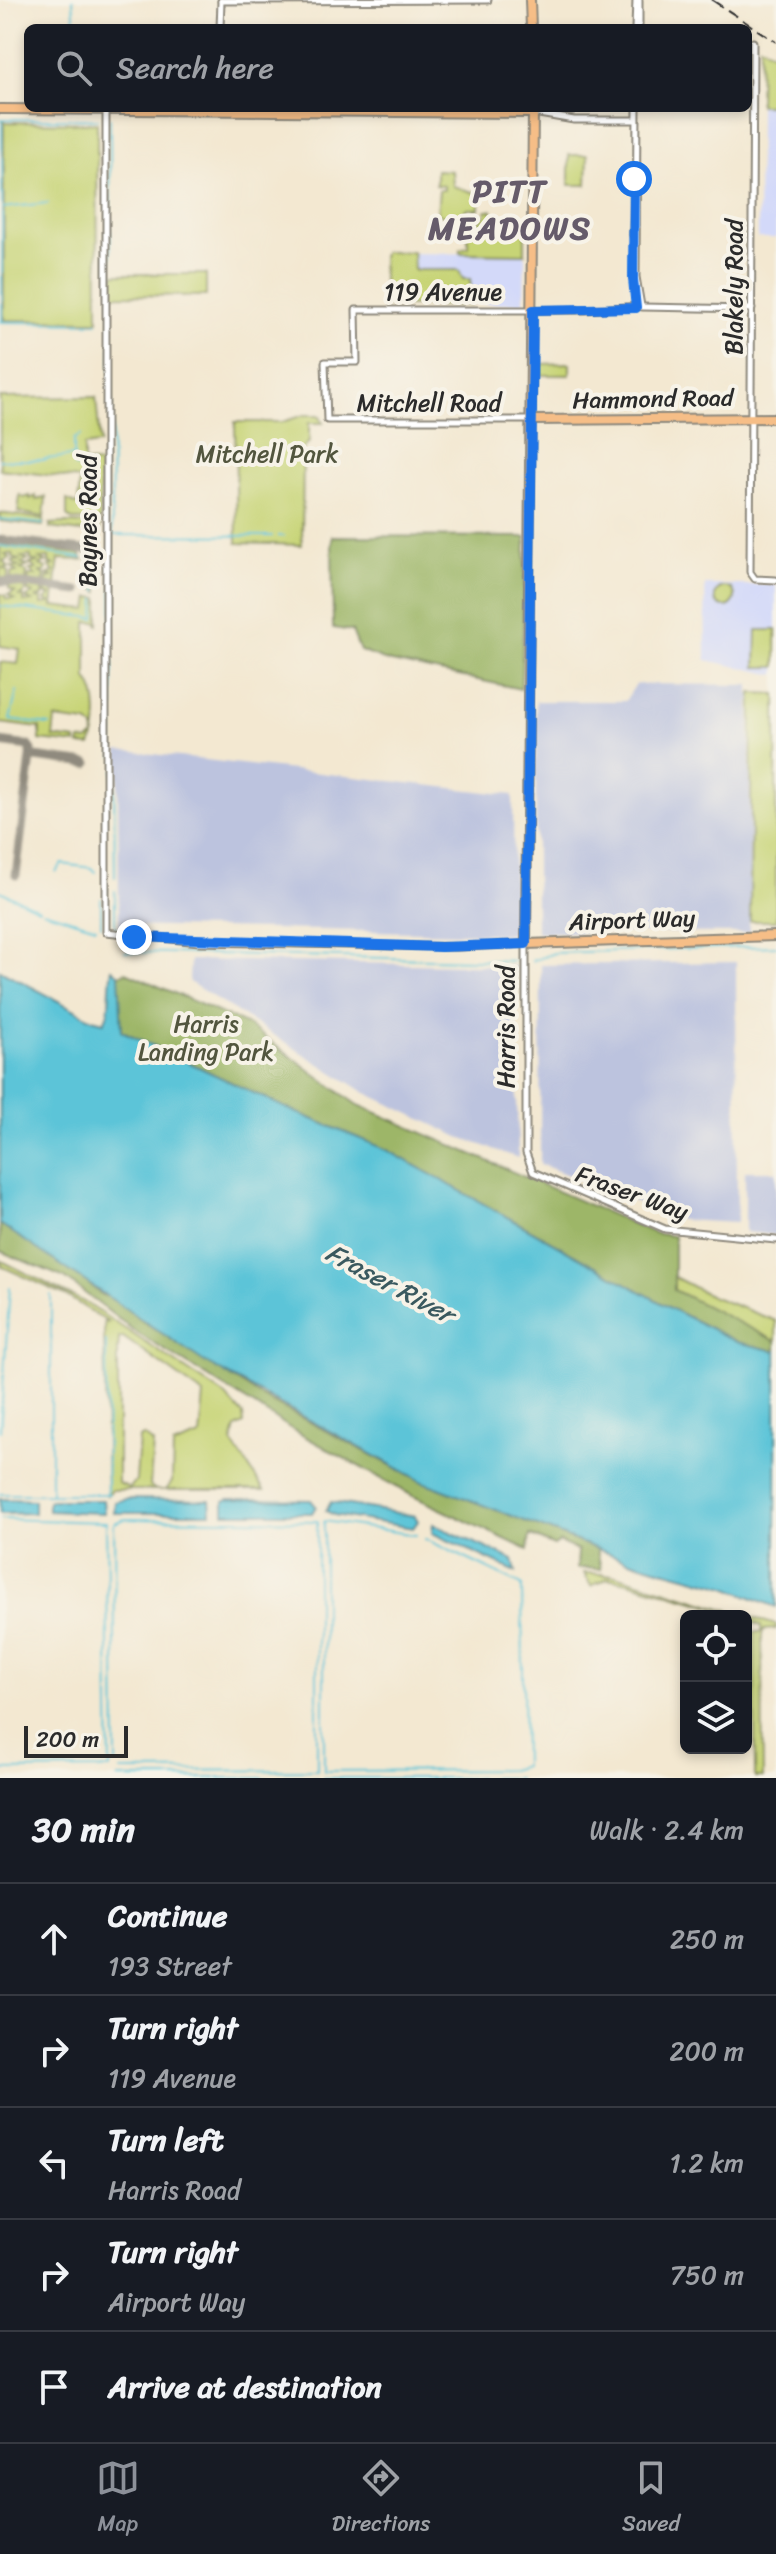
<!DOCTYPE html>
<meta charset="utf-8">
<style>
:root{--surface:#171b24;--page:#20242c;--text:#f1f3f6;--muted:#9ea1a6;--line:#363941;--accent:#8c9099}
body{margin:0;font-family:Sriracha,sans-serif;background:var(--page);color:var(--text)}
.controls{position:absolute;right:24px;bottom:24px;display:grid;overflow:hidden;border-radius:12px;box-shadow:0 4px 12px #0003}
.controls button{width:72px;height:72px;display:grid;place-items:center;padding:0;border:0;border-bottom:2px solid var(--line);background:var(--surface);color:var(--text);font:40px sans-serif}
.scale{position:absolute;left:24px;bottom:20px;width:104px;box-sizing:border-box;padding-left:8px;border:4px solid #2b2b2b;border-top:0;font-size:22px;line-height:28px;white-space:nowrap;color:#2b2b2b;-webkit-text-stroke:6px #f7f3e8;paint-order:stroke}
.stop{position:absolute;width:24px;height:24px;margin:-18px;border:6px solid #1a73e8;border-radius:50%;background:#fff}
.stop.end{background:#1a73e8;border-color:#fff;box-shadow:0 2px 8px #0008}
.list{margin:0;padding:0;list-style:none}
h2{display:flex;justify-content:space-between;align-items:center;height:104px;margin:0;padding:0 32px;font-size:34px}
h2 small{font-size:26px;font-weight:400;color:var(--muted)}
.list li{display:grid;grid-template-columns:52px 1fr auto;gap:24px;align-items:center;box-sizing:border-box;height:112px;padding:0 32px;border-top:2px solid var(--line)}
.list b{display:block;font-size:30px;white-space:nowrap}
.list p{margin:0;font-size:26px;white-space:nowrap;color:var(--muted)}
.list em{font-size:26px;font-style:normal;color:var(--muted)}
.icon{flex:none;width:44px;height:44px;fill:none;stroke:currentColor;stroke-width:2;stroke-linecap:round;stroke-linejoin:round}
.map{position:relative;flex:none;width:776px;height:1778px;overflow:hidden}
.search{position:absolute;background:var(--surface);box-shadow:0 4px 12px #0003;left:24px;right:24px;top:24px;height:88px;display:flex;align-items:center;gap:20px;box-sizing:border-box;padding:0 28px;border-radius:12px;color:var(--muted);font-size:30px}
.sheet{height:664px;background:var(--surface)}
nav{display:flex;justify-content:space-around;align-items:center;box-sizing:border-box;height:112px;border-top:2px solid var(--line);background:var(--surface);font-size:22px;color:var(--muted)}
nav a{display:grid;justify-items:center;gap:4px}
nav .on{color:var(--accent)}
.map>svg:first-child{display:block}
</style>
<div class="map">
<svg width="776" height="1778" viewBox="0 0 776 1778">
<rect width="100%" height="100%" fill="#f7f3e8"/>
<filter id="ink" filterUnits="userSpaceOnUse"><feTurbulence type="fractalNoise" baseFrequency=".0125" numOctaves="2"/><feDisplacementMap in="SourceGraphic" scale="16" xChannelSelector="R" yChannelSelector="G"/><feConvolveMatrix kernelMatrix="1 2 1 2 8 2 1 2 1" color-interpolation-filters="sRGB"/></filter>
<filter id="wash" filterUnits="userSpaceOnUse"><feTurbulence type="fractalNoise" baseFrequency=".006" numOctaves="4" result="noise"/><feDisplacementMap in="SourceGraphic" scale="32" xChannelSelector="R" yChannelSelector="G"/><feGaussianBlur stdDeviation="1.8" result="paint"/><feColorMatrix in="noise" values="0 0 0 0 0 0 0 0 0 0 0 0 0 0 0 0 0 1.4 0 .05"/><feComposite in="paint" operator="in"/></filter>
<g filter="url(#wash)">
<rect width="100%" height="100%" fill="#f3e8d1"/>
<!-- built -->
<g fill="#d3d9f9">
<path d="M759,105H776V238H758Z"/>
<path d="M383,253L525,254L524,303L383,305Z"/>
<path d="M705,585H776V675L706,660Z"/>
</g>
<!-- industrial -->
<g fill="#bcc3de">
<path d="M636,684L750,685L749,933L536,932V701H625Z"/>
<path d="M118,750L513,795L514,934L119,926Z"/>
<path d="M190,960L515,966L518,1158L459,1137L366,1093L189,982Z"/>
<path d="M736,962L737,1223L681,1220L540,1164L541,965Z"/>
<path d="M745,1171H776V1235L745,1232Z"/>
</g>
<!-- green -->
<g fill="#c7d476" stroke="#798050" stroke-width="2" fill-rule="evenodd">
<path d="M760,45L776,55V105H759Z"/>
<path d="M4,122L97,123L98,321L4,320Z"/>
<path d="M569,155H588L587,185H569Z"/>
<path d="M436,170L452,171L453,186L479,194V209H466L461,215H437L439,190H444V186L436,185Z"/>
<path d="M486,210H492L493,228L525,229V254L460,253V249L468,247V233L486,215Z"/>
<path d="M385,252H413L414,270H459L463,279H470L471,290H460L459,293L471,296L470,305L384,306L382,256Z"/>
<path d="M114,274H206V296L113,295Z"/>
<path d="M570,363V375H541V364Z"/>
<path d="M96,397L100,444L84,446V462L100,464V520H72L67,516V500L78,505L80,479L0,469V398Z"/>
<path d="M304,415H319L323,423H309V442L303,448L302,545L237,543L235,422H282Z"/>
<path d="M20,495L24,498L30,496V499L36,496V500L46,497L44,517L18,512Z"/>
<path d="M0,513L44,519L43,526L0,521Z"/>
<path d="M65,523L100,524V534L50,528V524Z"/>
<path d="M0,544L80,554L83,560L59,559L56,585L46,584L47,578L54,577L47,575L54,572L49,566L55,565L49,563V558L40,559L46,562L40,565L46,568L45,572H39L45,575L43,584L28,581L29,576H36L30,570L36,569L30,564L37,562L31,560V556L22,557L28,560L21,564L28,566L21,569L27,572L26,581L11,579V573L17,572L12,567H18L12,562L19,560L13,558V554H5L10,558L3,561L9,567L2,568L8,570V579L0,578Z"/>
<path d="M89,553L100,554L99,592L94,589L95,563L88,560Z"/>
<path d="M9,585L25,587L24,594L18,596L24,597V602L32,601L26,598L33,593L27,591L28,587L43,589V596L36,598L42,599V604L51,603L45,600L51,595L45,594L46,590L55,591L53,606L88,610L90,597L99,598V626L98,622H87V679C100,694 99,727 91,746L79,745L80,740L88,741L94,736V728L87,723L55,719L53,737L76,740V744L40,740V728L0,723V662L18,664L20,649L0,646V594L5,595L6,599H14L8,595L15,592L9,589Z"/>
<circle cx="725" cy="597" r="10"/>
<path d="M757,630H776V667H756Z"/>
<path d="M752,693L776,694V921H750Z"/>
<path d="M0,1260L86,1303L226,1396L243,1415L244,1424L236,1428L232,1442L264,1490H112L107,1495L104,1322L109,1323L65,1295L3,1267ZM123,1337L204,1395L200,1436L173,1446L172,1482L166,1490H156L150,1486L153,1443L144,1436L139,1438L136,1480L130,1488L118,1483V1350L119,1338Z"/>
<path d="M674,1277L711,1296L776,1321V1351L674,1310Z"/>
<path d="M584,1573L616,1575L776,1625V1629L763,1630L762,1636L763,1778H755L754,1632H761V1626L746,1619V1616L628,1582L608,1578L591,1586Z"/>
</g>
<!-- forest -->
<g fill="#9db667" stroke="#647049" stroke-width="2">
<path d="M332,536L526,537L521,689L387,661L360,651L352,631L333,628Z"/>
<path d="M126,972L248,1025L356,1104L654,1233L674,1236V1290L776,1341V1351L737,1342L674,1310L385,1149L290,1110L122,1031L118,983L119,975Z"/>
<path d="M0,1224L78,1275L102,1295L115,1299L138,1318L262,1397L421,1481L597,1549L601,1569L577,1568L578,1551L560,1542L554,1546L530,1535L528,1550L413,1496L300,1434L137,1333L65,1278L0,1251Z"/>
</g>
<!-- water -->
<g fill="#5cc4d8" stroke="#447882" stroke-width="2">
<path d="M112,969L119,975L122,1031L290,1110L385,1149L674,1310L737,1342L776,1351V1607L726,1587L626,1560L421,1481L209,1365L0,1224V970L92,1019L104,1022C112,1011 108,985 112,969Z"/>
<path d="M0,1499L34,1500V1513L0,1514Z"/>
<path d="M126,1499L210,1500L211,1513H114L115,1502Z"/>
<path d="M229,1499L311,1500L316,1506L312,1513H224V1501Z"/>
<path d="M103,1500L104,1513L48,1511V1501L51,1500Z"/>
<path d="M331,1502L415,1516L418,1521L413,1528L334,1515L326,1511Z"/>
<path d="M433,1524L513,1560L516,1572L432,1533Z"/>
</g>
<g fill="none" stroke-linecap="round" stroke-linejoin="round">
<!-- stream -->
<g stroke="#5cc4d8" stroke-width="2">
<path d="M73,0L75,28"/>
<path d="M0,119H99"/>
<path d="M2,119V322"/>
<path d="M110,119L113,740"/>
<path d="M2,208L48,203"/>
<path d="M0,322L97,323"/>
<path d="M81,435L74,439V466L89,469V477"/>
<path d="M45,459L73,456"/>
<path d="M0,460H46"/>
<path d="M0,519L43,524"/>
<path d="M113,535L272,536"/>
<path d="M278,536H284"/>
<path d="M0,546L82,558"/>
<path d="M90,559L96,562L97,591"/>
<path d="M0,606L95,618L96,599"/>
<path d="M17,691L10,720L50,725"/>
<path d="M113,744V756"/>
<path d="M114,770L115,877"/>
<path d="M56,872L62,864L92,868L96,872"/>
<path d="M0,891L39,909"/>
<path d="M43,911L96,927"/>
<path d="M101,925V899"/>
<path d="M115,929V891"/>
<path d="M125,952L519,961"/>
<path d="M532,961L554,953L776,946"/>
<path d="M106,1341L107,1494"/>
<path d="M0,1431L10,1287"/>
<path d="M0,1494H109"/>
<path d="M51,1494V1295"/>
<path d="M0,1519L106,1522L110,1769L0,1770"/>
<path d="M416,1535L324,1521V1771L510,1770L524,1766L522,1585L425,1539"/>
<path d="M116,1763L114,1523L125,1519L317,1521V1770L121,1771"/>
<path d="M118,1778H317"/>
<path d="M323,1778H518"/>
</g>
<!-- taxiway -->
<g stroke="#8f8a7e" stroke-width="9">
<path d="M0,540L91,551"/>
<path d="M0,581L78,591"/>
<path d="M0,742L29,746L32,750L16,875"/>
<path d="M31,753L35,757L88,764"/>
</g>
</g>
</g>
<g filter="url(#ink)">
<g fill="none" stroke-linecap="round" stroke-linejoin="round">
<!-- minor casing -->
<g stroke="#8f8a7e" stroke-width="9">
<g id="minor">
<path d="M639,0V28"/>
<path d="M221,1L488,0"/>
<path d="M220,28L221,1"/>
<path d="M635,28L636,0"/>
<path d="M753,42L750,572L755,579L776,580"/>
<path d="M637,108L636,277L641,306"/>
<path d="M106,110V932L199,942L457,947L526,944V1153L533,1172L665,1229L776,1240"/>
<path d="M533,113L574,120H636"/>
<path d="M633,235L635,173"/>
<path d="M642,307L752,309"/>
<path d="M530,420H327L325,362H357L356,310H585L641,306"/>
</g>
</g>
<!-- major casing -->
<g stroke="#8f8a7e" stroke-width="12">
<g id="major">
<path d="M530,0L531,28"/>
<path d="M533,108L526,944L776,936"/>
<path d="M0,109L533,113"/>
<path d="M531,420L776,418"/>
</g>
</g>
<!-- minor -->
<use href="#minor" stroke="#fff" stroke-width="5"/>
<!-- major -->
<use href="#major" stroke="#f6be87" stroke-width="8"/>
<!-- rail -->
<path stroke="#2b2b2b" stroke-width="2" stroke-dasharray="12 6" stroke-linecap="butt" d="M712,0L776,42"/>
</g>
</g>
<g fill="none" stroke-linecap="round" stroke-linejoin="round" filter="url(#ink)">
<!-- route -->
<path stroke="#1a73e8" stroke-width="10" d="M134,937L441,947L526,944L533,310L636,308L633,279L634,179"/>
</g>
<g text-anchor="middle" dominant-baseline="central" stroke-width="8" stroke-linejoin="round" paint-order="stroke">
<!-- street labels -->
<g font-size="24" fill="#2b2b2b" stroke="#f7f3e8">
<text transform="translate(734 287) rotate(-90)">Blakely Road</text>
<text x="443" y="292">119 Avenue</text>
<text transform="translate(653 399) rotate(-1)">Hammond Road</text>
<text x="429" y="403">Mitchell Road</text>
<text transform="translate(88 521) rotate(-90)">Baynes Road</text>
<text transform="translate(632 920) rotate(-2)">Airport Way</text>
<text transform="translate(506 1027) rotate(-90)">Harris Road</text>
<text transform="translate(632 1193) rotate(20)">Fraser Way</text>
</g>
<!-- park labels -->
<g font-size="24" fill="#52553e" stroke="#f7f3e8">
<text x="267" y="454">Mitchell Park</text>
<text x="206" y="1024">Harris<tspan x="206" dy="28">Landing Park</tspan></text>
</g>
<!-- water labels -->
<g font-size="26" font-style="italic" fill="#3a595f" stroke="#f7f3e8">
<text transform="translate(390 1283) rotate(28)">Fraser River</text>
</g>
<!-- district labels -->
<g font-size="32" font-weight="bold" letter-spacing="2" fill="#655b6a" stroke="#f7f3e8">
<text x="510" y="191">PITT<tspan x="510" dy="37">MEADOWS</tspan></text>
</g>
</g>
</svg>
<div class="controls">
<button><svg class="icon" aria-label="locate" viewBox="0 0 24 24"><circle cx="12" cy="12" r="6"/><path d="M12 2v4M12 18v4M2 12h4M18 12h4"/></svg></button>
<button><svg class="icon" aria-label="layers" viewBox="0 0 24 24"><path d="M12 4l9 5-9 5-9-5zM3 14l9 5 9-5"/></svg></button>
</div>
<div class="scale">200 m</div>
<div class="stop" style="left:634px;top:179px"></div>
<div class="stop end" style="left:134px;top:937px"></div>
<div class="search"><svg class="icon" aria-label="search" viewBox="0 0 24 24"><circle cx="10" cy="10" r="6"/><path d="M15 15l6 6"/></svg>Search here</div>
</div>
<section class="sheet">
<h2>30 min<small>Walk · 2.4 km</small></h2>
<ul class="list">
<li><svg class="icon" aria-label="ahead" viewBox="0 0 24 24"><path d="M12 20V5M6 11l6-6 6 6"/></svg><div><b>Continue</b><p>193 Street</p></div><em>250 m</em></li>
<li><svg class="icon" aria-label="right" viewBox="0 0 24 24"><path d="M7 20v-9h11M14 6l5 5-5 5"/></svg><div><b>Turn right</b><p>119 Avenue</p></div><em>200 m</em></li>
<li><svg class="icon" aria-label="left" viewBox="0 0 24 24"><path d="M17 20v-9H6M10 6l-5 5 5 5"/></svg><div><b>Turn left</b><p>Harris Road</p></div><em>1.2 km</em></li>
<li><svg class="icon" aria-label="right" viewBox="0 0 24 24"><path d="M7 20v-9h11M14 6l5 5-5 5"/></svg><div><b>Turn right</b><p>Airport Way</p></div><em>750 m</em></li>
<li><svg class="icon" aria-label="arrive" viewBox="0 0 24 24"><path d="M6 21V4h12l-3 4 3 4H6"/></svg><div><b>Arrive at destination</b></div></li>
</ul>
</section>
<nav>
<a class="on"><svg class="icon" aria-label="map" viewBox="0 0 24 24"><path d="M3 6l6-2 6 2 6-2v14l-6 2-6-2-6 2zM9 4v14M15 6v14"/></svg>Map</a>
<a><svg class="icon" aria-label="directions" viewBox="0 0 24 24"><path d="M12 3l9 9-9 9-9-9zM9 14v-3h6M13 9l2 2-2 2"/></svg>Directions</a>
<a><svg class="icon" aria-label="saved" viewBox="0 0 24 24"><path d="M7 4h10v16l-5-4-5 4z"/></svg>Saved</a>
</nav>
